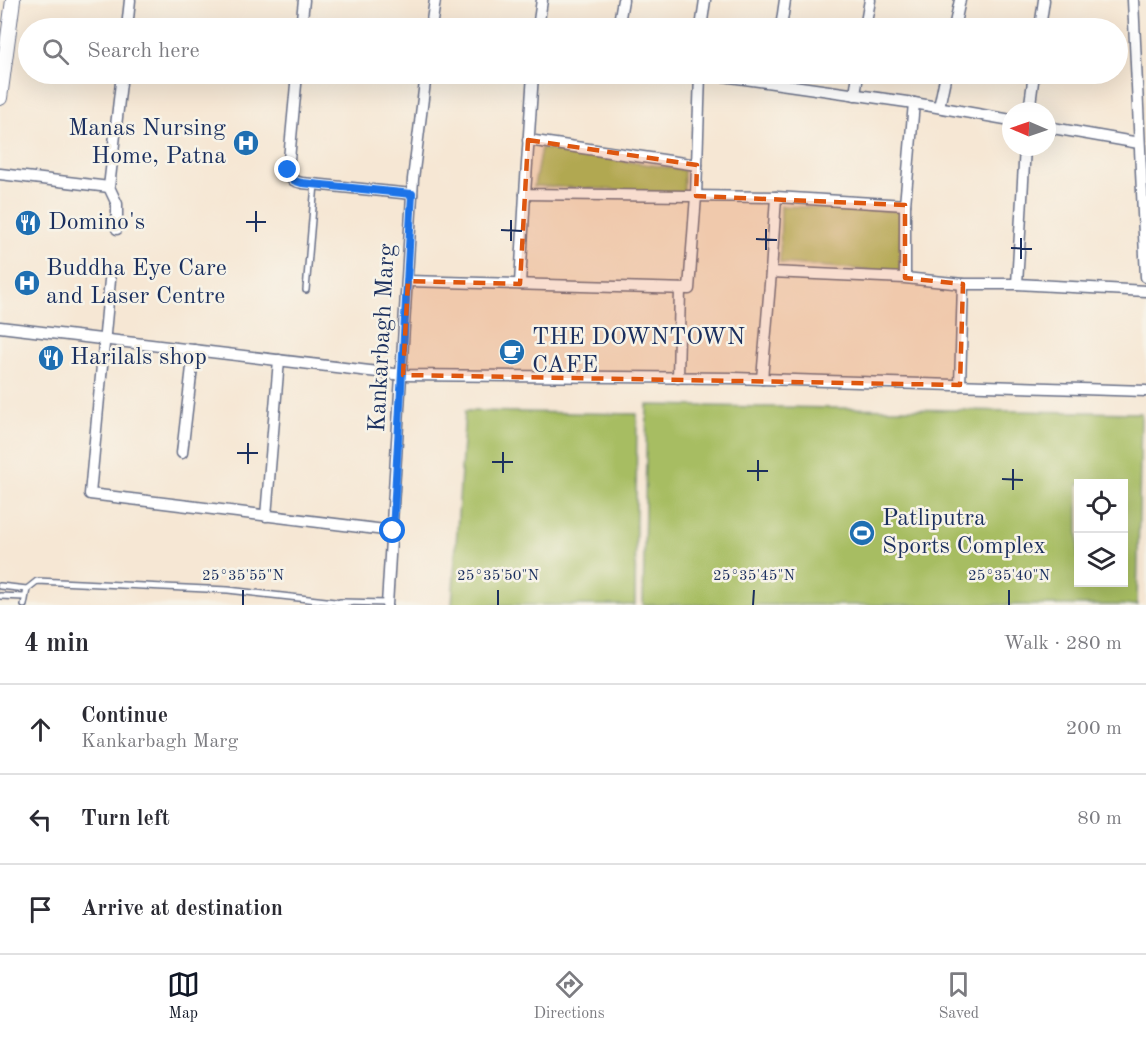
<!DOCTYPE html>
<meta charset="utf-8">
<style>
:root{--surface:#fff;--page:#f7f7f7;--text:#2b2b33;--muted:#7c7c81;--line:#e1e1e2;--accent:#111827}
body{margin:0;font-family:"Old Standard TT",serif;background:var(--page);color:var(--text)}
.controls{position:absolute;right:18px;bottom:18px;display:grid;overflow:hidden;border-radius:0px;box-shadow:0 6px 24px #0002}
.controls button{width:54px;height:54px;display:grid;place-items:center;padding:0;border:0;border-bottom:2px solid var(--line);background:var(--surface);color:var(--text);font:30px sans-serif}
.compass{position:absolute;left:1002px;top:102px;width:54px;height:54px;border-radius:50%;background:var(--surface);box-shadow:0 6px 24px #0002;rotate:272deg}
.stop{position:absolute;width:18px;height:18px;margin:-14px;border:4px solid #1a73e8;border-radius:50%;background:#fff}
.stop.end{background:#1a73e8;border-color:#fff;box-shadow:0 2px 6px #0008}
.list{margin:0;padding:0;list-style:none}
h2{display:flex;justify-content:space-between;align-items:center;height:78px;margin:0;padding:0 24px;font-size:26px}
h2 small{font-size:20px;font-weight:400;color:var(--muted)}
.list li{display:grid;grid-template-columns:39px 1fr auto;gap:18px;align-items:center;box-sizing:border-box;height:90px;padding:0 24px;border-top:2px solid var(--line)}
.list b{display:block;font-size:22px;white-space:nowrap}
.list p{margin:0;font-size:20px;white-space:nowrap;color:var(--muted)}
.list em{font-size:20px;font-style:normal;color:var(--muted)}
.icon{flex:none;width:33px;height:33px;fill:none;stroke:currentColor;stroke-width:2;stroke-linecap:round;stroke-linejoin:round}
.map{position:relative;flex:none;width:1146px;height:605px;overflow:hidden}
.search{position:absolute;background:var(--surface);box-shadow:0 6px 24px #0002;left:18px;right:18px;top:18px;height:66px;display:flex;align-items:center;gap:15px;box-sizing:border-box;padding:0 21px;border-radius:33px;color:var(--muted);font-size:22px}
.sheet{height:348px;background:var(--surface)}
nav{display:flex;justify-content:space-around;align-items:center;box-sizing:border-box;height:84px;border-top:2px solid var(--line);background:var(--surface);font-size:16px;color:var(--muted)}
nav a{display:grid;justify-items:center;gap:3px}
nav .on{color:var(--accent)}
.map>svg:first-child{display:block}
</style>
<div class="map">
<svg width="1146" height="605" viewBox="0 0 1146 605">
<rect width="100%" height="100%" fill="#f7f3e8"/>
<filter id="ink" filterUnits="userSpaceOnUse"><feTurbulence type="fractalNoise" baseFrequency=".0167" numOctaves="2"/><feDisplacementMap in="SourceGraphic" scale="12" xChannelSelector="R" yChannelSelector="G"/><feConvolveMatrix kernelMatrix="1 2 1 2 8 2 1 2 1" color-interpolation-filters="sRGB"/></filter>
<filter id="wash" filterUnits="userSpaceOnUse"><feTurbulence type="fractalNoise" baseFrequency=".008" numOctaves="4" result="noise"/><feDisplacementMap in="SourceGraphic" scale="24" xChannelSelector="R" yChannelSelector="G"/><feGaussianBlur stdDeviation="1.35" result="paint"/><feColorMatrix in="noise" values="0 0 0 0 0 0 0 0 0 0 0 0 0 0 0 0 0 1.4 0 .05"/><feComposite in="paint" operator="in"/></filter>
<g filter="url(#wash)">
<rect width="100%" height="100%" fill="#f6e7d4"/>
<!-- green -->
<g fill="#a7bd62" stroke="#617660" stroke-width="1.5" fill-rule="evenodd">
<path d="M541,148L684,170V193L534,186Z"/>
<path d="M781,206L901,211L900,273L780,263Z"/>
<path d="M647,405L1141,413L1137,605H643ZM1078,484H1124V582H1078Z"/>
<path d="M465,411L637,414L635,605H452Z"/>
</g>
</g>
<g filter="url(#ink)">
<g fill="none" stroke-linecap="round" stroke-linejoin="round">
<!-- service casing -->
<g stroke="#686f87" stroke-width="8">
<g id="service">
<path d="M306,290L315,184"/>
<path d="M0,586L27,589"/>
<path d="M0,596L24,597"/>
<path d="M340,602L387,603"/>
<path d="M24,605L27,589L37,581L228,590L335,602L345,605"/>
</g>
</g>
<!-- minor casing -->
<g stroke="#686f87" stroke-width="13">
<g id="minor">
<path d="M1133,0L1146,277"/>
<path d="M127,28L130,0"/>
<path d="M301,28L304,0"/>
<path d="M431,28L435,0"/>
<path d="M538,28L542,0"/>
<path d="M618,28L623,0"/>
<path d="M701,28L705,0"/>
<path d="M781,28L785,0"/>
<path d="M865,28L870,0"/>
<path d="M954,28L960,0"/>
<path d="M1040,28L1044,0"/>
<path d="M297,74L288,170C288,179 294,181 302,183L412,194"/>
<path d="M533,74L525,194L776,197"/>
<path d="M709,74L914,103L1011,120"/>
<path d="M855,95L858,74"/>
<path d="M939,107L946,74"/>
<path d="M1029,111L1034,74"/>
<path d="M1047,127L1139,143"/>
<path d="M528,140L697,165"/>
<path d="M0,174L109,187"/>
<path d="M905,205L914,103"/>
<path d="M117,229V204L109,187L122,74"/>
<path d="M905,278V205L776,197L771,272L905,278L963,284H1017L1146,291"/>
<path d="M110,280L90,494L393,531"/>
<path d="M408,281L689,289L696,196L700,74"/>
<path d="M520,284L525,194"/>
<path d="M1017,284L1025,147"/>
<path d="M0,327L403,375L734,378L1146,391"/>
<path d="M678,378L680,289"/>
<path d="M762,379L771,272"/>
<path d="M960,385L963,284"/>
<path d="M182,453L194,350"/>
<path d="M266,516L279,360"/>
<path d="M387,605L413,179L426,74"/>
</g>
</g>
<!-- tertiary casing -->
<g stroke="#686f87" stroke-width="16">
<path id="tertiary" d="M0,98L13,0"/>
</g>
<!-- service -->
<use href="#service" stroke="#fff" stroke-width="5"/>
<!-- minor -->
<use href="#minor" stroke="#fff" stroke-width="10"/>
<!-- tertiary -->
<use href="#tertiary" stroke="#fff" stroke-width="14"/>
</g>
</g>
<g fill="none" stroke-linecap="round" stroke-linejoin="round" filter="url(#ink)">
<!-- route -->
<path stroke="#1a73e8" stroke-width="8" d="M288,170C288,179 294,181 302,183L412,194L393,531"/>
</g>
<!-- marked area -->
<path fill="#de5710" fill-opacity="0.2" stroke="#de5710" stroke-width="4.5" stroke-dasharray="12 8" stroke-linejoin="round" d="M528,140L697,165L696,196L905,205V278L963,284L960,385L403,375L408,281L520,284Z"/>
<!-- ticks -->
<path fill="none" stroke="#1b2f5e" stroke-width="2" d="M246,222H266M501,230L522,231M256,232V211M756,239L777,240M511,241V220M1011,248L1032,249M766,250V229M1021,259V238M237,453H258M492,462H513M248,464V443M747,471H768M503,473V452M1002,479L1023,480M758,481V460M1013,490V469M243,605V590M498,605V590M753,605L754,590M1009,605V590"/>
<!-- icons -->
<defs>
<g id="hospital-disc" transform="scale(1.35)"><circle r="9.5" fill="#1f6fb2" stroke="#f7f3e8"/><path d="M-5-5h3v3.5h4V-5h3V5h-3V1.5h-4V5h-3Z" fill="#fff"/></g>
<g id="restaurant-disc" transform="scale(1.35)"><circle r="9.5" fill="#1f6fb2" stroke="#f7f3e8"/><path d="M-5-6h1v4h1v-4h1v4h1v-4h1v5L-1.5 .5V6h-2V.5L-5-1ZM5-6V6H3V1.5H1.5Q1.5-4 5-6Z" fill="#fff"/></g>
<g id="cafe-disc" transform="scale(1.35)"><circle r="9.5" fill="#1f6fb2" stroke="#f7f3e8"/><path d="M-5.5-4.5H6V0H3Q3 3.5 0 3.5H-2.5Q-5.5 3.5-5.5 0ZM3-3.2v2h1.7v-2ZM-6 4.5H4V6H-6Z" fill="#fff"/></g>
<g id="stadium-disc" transform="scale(1.35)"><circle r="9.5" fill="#1f6fb2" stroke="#f7f3e8"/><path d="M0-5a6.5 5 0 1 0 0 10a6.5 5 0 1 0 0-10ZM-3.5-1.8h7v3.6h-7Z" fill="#fff"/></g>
</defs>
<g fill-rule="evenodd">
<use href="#hospital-disc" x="246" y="143"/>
<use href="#restaurant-disc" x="28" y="223"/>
<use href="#hospital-disc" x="27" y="283"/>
<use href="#cafe-disc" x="512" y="352"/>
<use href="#restaurant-disc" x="51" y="358"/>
<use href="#stadium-disc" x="862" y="533"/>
</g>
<g text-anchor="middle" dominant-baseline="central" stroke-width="5" stroke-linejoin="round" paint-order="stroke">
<!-- poi labels -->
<g font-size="24" fill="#1b2f5e" stroke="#f7f3e8" text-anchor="start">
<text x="226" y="129" text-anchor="end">Manas Nursing<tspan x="226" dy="28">Home, Patna</tspan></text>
<text x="48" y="223">Domino's</text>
<text x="46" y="269">Buddha Eye Care<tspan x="46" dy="28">and Laser Centre</tspan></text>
<text x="532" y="338">THE DOWNTOWN<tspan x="532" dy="28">CAFE</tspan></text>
<text x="70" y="358">Harilals shop</text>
<text x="882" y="519">Patliputra<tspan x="882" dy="28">Sports Complex</tspan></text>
</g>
<!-- street labels -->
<g font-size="24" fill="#1b2f5e" stroke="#f7f3e8">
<text transform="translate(383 338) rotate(-87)">Kankarbagh Marg</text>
</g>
</g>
<g font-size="15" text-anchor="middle" fill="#1b2f5e" stroke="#f7f3e8" stroke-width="5" stroke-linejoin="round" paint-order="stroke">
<text x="243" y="580">25°35'55"N</text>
<text x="498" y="580">25°35'50"N</text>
<text x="754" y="580">25°35'45"N</text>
<text x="1009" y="580">25°35'40"N</text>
</g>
</svg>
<div class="controls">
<button><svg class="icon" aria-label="locate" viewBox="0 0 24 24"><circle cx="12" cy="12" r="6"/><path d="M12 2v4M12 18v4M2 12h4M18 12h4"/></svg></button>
<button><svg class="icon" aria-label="layers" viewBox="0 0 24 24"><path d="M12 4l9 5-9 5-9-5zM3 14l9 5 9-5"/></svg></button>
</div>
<svg class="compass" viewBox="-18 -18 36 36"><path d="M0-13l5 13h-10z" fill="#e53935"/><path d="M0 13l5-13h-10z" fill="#7c7c81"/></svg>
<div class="stop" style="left:393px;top:531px"></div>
<div class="stop end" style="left:288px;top:170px"></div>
<div class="search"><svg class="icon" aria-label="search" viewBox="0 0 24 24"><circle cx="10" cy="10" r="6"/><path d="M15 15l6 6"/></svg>Search here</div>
</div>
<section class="sheet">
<h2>4 min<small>Walk · 280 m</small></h2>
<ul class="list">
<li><svg class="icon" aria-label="ahead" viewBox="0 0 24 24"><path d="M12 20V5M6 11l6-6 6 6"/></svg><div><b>Continue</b><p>Kankarbagh Marg</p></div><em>200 m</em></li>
<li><svg class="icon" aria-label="left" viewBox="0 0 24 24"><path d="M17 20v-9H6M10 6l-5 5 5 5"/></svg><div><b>Turn left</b></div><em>80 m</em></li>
<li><svg class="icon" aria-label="arrive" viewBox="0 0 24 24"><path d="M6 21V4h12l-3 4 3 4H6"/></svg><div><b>Arrive at destination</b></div></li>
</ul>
</section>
<nav>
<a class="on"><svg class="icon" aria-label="map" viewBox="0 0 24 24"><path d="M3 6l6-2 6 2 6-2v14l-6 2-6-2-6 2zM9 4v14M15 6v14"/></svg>Map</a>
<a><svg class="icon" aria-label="directions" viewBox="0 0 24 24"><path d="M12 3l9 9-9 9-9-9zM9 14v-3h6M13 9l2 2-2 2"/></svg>Directions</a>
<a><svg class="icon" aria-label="saved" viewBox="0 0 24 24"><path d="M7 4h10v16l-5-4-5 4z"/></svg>Saved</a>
</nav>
